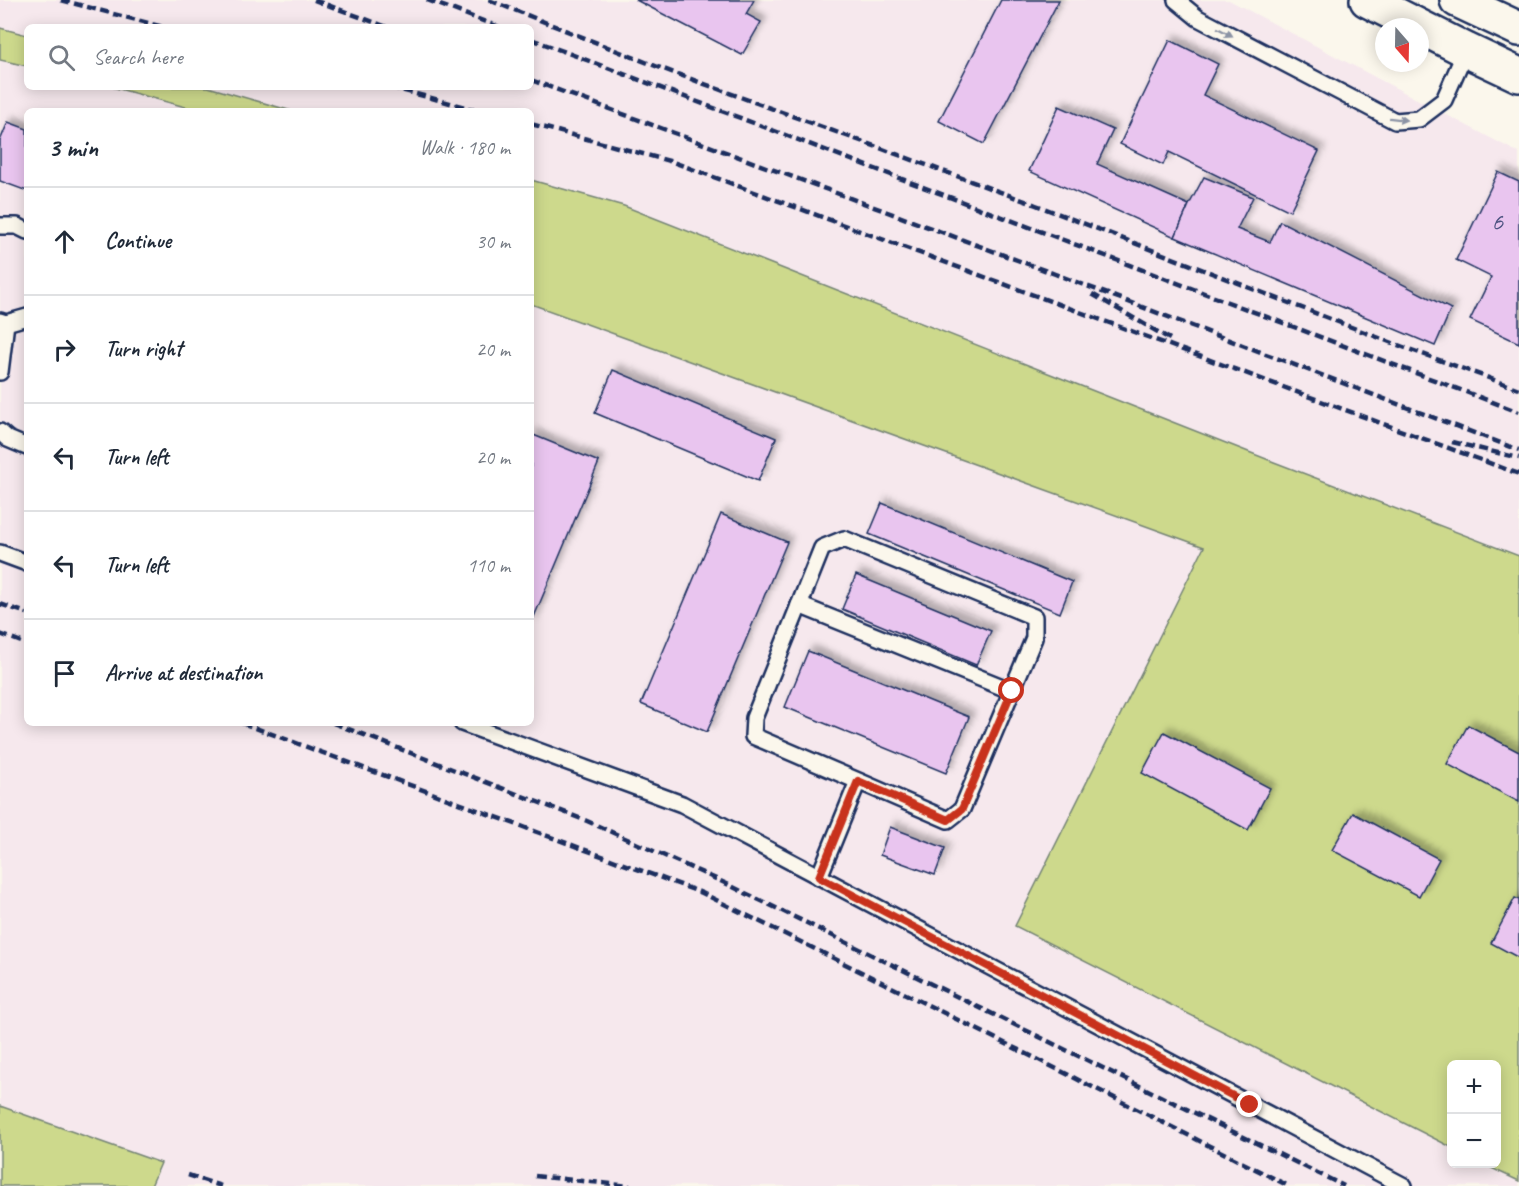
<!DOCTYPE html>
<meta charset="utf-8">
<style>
:root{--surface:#fff;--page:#f6f6f7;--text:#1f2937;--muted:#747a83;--line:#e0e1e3}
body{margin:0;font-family:Caveat,sans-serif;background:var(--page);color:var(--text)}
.controls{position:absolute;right:18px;bottom:18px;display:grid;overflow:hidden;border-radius:9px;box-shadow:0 3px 15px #0003}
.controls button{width:54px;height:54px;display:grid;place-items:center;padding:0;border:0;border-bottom:2px solid var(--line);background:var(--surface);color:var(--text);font:30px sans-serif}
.compass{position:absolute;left:1375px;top:18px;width:54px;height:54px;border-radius:50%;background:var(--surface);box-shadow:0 3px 15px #0003;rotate:160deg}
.stop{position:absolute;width:18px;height:18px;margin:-14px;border:4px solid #c8321e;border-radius:50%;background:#fff}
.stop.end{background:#c8321e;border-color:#fff;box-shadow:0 2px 6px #0008}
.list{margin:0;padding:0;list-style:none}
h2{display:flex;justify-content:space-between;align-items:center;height:78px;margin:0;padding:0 24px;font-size:26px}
h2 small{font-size:20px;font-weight:400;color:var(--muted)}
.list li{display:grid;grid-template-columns:39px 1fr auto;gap:18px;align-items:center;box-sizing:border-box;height:108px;padding:0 24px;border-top:2px solid var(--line)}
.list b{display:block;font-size:22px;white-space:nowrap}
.list em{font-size:20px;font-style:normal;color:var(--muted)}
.icon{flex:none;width:33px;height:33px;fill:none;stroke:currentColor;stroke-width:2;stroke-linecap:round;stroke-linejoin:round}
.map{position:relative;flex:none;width:1519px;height:1186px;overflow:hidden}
.search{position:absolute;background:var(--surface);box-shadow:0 3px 15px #0003;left:24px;top:24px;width:510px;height:66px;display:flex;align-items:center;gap:15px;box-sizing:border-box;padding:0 21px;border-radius:9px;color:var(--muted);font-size:22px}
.panel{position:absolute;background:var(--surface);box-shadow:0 3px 15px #0003;left:24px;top:108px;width:510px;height:618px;border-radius:9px}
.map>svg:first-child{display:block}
</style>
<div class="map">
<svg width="1519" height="1186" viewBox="0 0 1519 1186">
<defs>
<filter id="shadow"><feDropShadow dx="5.5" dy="-5.5" stdDeviation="3" flood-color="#0004"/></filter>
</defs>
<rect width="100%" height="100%" fill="#fbf7ec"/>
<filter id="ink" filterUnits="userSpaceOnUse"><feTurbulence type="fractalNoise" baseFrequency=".0167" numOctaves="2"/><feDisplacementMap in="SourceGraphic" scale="12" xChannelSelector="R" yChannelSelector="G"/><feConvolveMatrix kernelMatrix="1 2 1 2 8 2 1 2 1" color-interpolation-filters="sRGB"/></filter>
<g filter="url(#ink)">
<!-- built -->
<path fill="#f6e8ed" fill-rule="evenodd" d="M0,0H1229L1519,153V1186H0ZM27,27H531V87H27ZM27,111H531V723H27ZM1452,1064H1496V1164H1452Z"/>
<!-- green -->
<g fill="#cdd98c" stroke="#748475" stroke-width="1.5">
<path d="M0,28L27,35V66L0,60Z"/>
<path d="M112,87H208L292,111H200Z"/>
<path d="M531,180L624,206L1274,462L1519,556V1181L1483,1164H1496V1064H1452L1451,1147L1015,926L1204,547L531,304Z"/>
<path d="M0,1106L161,1163L151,1186H0Z"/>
</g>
<!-- building -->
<g fill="#e9c5ef" stroke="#1b2f5e" stroke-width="1.5" filter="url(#shadow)">
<path d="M636,0H754L746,14L761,22L742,55Z"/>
<path d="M1001,0H1059L984,144L939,121Z"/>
<path d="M1170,40L1218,64L1203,95L1319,151L1290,211L1169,152L1163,165L1120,144Z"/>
<path d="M1059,106L1113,130L1097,164L1189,205L1175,237L1029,171Z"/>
<path d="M8,122L27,129V191L0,181V141Z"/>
<path d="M1498,172L1519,182V343L1470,320L1491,277L1456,260Z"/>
<path d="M1204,177L1253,197L1237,229L1270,242L1280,221L1451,309L1435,346L1175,237L1189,205Z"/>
<path d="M613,370L776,438L758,481L595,413Z"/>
<path d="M531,434L599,462L531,624Z"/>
<path d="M882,503L1072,582L1060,613L869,534Z"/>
<path d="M721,514L787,542L707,732L641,704Z"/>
<path d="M856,575L991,631L976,665L842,609Z"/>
<path d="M808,651L969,717L946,773L785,707Z"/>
<path d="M1468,725L1519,752V802L1447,764Z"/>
<path d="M1164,732L1270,788L1248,830L1142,773Z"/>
<path d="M1353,813L1439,859L1419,896L1332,850Z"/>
<path d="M890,827L945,848L935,875L880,855Z"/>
<path d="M1515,898L1519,900V958L1491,943Z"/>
</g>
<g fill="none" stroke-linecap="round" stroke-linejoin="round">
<!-- service casing -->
<g stroke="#1b2f5e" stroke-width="20">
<g id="service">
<path d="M1176,0L1198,18L1395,121L1419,119L1444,100L1466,50"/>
<path d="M0,226H17L27,231"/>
<path d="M0,321L6,323L27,317"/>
<path d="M0,372L6,323"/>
<path d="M0,432L8,439L27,447"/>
<path d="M0,553L27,563"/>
<path d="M799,605L1012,691"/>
<path d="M462,723L682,804L1404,1186"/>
<path d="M819,877L858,781L948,820L962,809L1034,638V617L844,539L822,548L754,718L753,736L858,781"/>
</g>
</g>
<!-- secondary casing -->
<g stroke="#1b2f5e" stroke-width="38">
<g id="secondary">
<path d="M1367,0L1466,50L1519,75"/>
<path d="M1457,0L1519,29"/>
</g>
</g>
<!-- service -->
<use href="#service" stroke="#fbf7ec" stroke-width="15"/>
<!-- secondary -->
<use href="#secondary" stroke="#fbf7ec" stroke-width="33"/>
<!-- rail -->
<g stroke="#1b2f5e" stroke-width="4.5" stroke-dasharray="9 4.5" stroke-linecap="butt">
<path d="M61,0L163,27"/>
<path d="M314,0L387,27"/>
<path d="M427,0L499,27"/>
<path d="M489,0L658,67L1036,205L1395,344L1519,389"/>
<path d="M531,39L1519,412"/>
<path d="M531,80L1055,274L1519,450"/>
<path d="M390,87L480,111"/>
<path d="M531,124L673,162L1519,474"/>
<path d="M1092,294L1170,339"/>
<path d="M1452,442L1519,458"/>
<path d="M0,604L27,613"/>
<path d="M0,634L27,644"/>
<path d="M242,723L702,893L1039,1060L1289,1186"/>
<path d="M333,723L587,821L727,884L1344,1186"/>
<path d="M188,1175L221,1186"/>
<path d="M535,1176L630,1186"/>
</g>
</g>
<!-- one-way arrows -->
<defs><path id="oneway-solid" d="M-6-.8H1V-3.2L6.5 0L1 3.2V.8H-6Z" transform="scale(1.5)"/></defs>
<g fill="#8b93a5">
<use href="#oneway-solid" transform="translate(1225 32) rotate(28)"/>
<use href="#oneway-solid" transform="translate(1398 119) rotate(7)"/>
</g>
</g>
<g fill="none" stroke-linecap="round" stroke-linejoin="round" filter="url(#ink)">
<!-- route -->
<path stroke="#c8321e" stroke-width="8" d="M1012,691L962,809L948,820L858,781L819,877L1250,1105"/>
</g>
<g text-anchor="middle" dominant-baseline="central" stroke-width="4.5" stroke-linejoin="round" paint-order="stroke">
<!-- number labels -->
<g font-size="26" fill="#4e5482">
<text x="1497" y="221">6</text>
</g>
</g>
</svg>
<div class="controls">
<button>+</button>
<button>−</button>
</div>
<svg class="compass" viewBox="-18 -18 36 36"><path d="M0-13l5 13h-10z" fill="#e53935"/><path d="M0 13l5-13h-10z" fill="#747a83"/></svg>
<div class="stop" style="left:1012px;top:691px"></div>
<div class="stop end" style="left:1250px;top:1105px"></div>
<div class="search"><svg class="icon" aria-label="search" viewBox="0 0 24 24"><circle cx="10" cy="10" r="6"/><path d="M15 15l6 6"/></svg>Search here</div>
<section class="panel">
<h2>3 min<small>Walk · 180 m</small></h2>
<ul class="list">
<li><svg class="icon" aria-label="ahead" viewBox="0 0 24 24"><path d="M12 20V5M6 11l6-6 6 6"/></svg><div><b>Continue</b></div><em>30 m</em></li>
<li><svg class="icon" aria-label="right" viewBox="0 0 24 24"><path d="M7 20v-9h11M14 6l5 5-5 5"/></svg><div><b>Turn right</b></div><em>20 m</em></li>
<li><svg class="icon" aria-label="left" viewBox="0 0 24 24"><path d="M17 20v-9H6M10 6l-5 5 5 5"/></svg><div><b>Turn left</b></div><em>20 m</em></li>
<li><svg class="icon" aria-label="left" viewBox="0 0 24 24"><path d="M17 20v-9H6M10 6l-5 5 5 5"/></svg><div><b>Turn left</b></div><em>110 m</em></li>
<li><svg class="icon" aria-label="arrive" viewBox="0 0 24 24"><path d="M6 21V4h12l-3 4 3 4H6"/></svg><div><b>Arrive at destination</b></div></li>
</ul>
</section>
</div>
